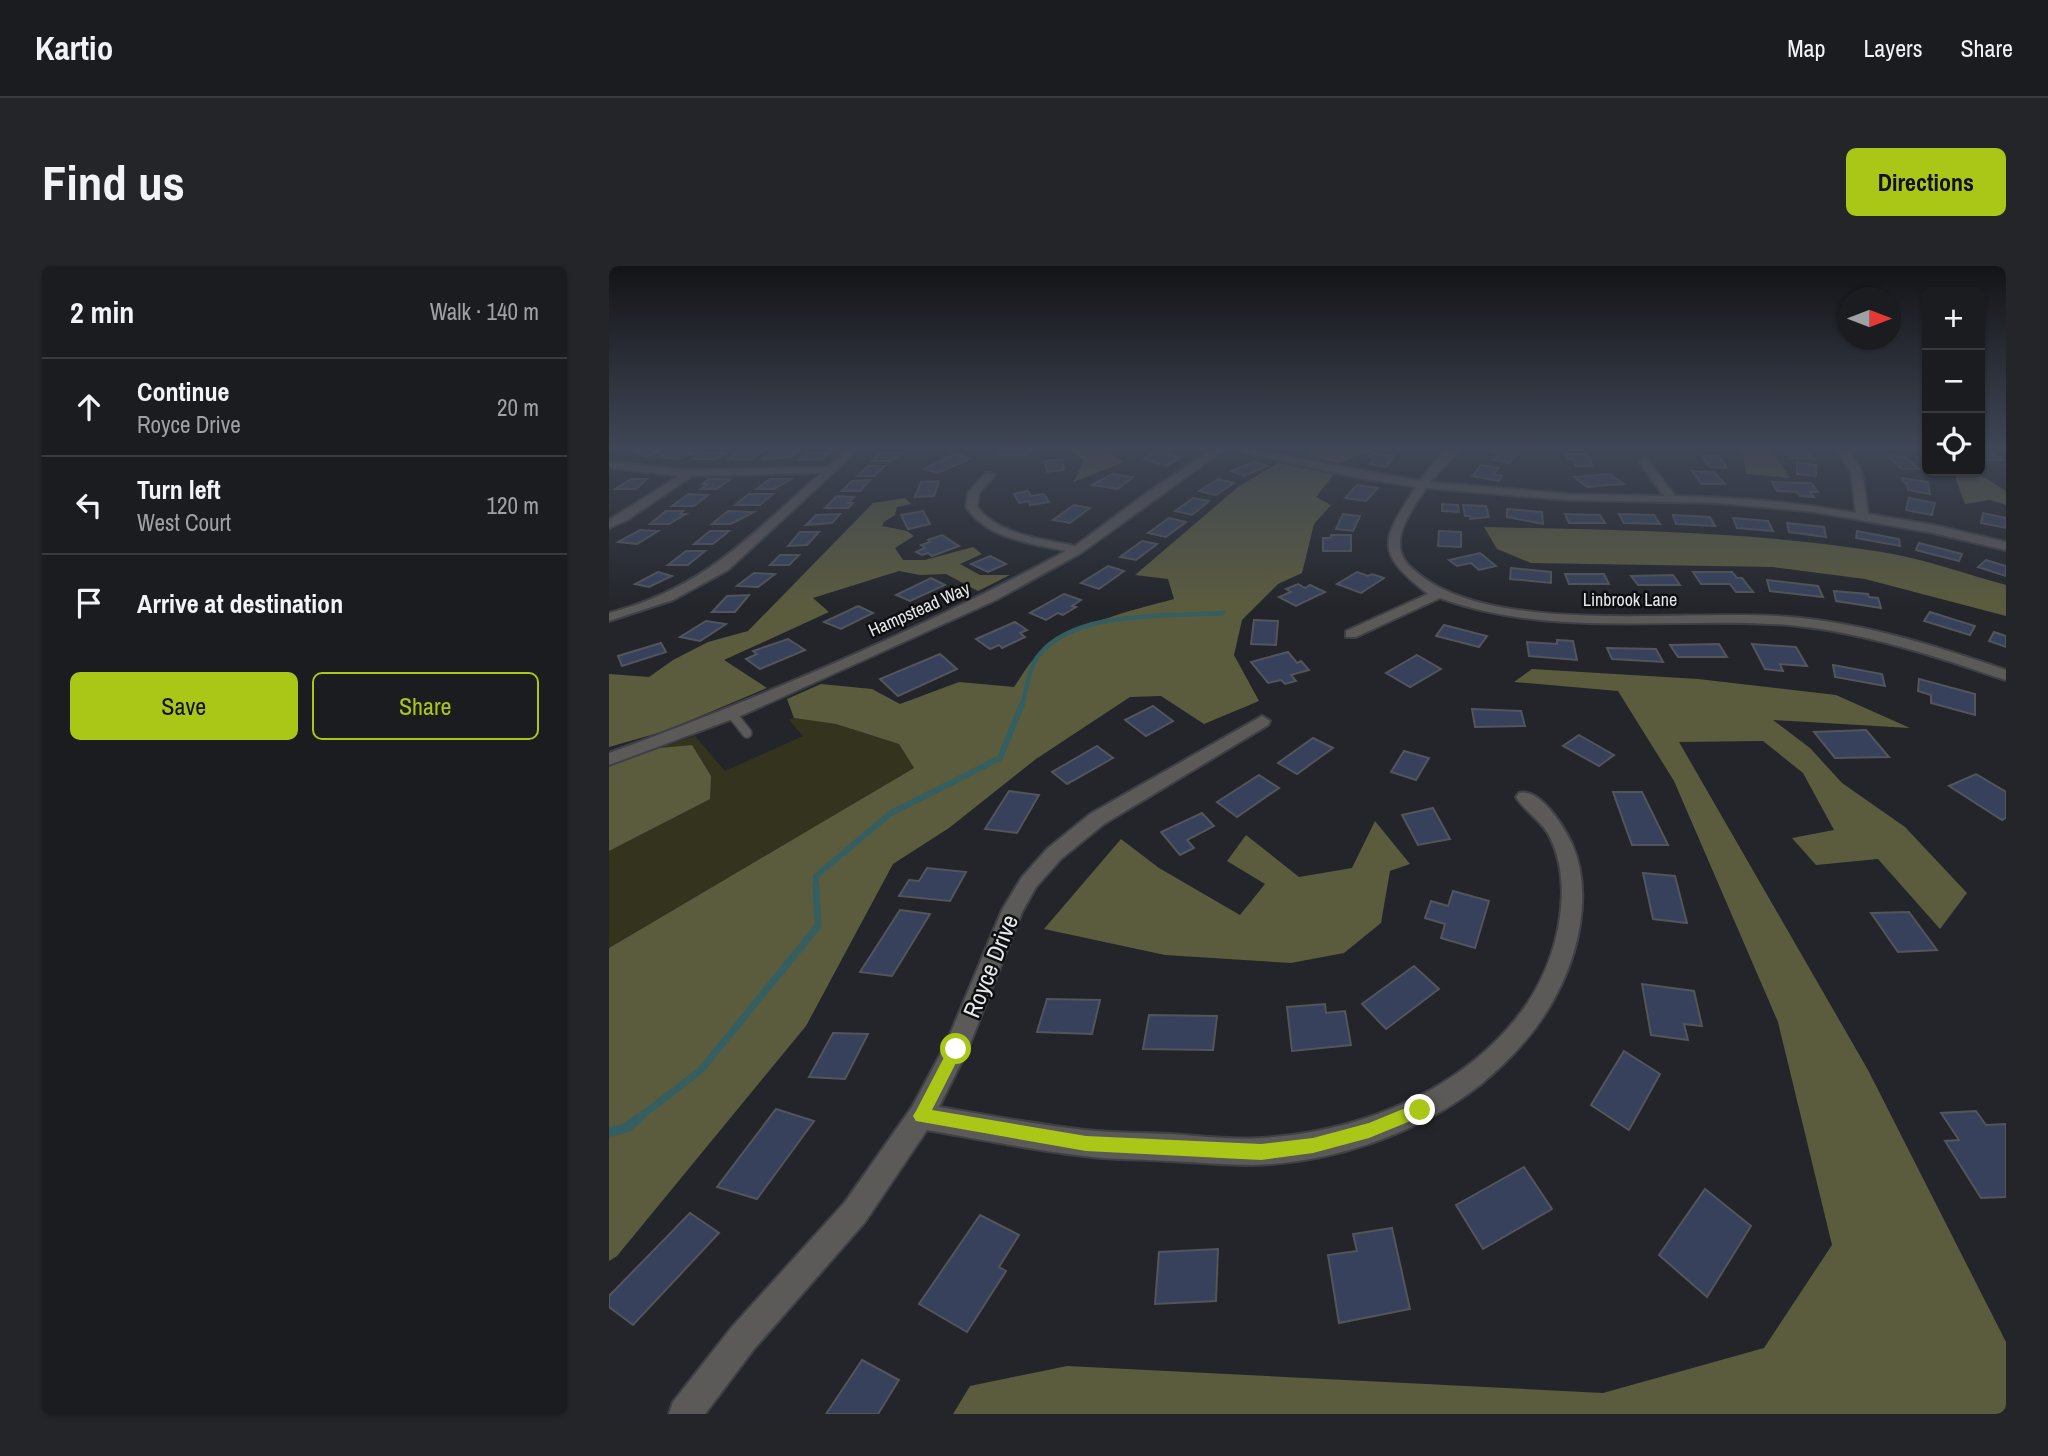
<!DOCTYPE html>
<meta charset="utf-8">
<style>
:root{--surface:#1a1c20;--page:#232529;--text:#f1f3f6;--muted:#9fa1a5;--line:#383a3e;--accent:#aac718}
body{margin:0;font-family:"Archivo Narrow",sans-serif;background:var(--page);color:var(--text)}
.controls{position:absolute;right:21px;top:21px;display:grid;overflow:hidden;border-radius:10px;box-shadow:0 2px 5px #0004}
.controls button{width:63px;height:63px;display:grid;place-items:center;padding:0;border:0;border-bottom:2px solid var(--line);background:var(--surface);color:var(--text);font:35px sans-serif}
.compass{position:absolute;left:1229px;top:21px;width:63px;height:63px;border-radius:50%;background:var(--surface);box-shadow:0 2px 5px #0004;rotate:90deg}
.stop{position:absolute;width:21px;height:21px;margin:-16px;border:5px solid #aac718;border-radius:50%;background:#fff}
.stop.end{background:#aac718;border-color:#fff;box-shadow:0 2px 7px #0008}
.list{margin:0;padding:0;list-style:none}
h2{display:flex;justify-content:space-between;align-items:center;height:91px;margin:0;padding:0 28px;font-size:30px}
h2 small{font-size:23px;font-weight:400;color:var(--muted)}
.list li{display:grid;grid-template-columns:46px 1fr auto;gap:21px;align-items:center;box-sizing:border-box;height:98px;padding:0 28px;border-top:2px solid var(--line)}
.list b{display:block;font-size:26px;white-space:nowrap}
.list p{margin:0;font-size:23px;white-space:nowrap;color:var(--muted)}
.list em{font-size:23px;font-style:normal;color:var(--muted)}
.actions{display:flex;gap:14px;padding:21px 28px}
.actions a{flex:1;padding:16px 0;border:2px solid var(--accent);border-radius:10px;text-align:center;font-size:24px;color:var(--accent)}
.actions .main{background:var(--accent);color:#111}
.icon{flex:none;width:38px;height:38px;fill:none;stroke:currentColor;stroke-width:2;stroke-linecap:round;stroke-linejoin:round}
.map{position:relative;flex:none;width:1397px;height:1148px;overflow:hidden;border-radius:10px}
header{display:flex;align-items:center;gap:42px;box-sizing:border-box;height:98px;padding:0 35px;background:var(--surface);border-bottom:2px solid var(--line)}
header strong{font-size:33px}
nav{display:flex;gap:38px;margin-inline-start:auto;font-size:24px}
.intro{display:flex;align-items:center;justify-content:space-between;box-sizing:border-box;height:168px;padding:0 42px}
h1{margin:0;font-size:49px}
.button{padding:18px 32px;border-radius:10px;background:var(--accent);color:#111;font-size:24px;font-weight:700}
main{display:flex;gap:42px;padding:0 42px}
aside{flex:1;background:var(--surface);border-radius:10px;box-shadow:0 2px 5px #0004}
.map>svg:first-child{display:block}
</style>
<header>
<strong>Kartio</strong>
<nav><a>Map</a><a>Layers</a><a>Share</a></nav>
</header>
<div class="intro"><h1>Find us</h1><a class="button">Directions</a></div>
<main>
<aside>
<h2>2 min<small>Walk · 140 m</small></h2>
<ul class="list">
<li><svg class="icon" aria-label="ahead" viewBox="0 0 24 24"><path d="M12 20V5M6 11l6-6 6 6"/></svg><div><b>Continue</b><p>Royce Drive</p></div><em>20 m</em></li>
<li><svg class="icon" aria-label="left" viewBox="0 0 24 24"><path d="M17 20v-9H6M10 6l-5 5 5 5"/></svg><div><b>Turn left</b><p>West Court</p></div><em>120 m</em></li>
<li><svg class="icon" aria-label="arrive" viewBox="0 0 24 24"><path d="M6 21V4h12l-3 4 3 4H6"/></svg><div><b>Arrive at destination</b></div></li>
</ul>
<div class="actions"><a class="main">Save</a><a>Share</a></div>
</aside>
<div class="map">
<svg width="1397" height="1148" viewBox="0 0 1397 1148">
<rect width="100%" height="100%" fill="#23252a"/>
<!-- green -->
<path fill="#33331e" d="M185,452L227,458L290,478L305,502L0,682V585L101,532L83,479L50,482L86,470L116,505L194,470L179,453Z"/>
<!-- forest -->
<g fill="#5b5c3e">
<path d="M457,183H490L516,196L464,216L476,194Z"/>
<path d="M704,183H768L729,197L692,189Z"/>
<path d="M1127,183H1161L1181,212L1137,208L1134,187Z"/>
<path d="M669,197L725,208L707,231L722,239L705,258L693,307L669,318L633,354L625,389L650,435L595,458L552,430L521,431L427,493L340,562L284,598L197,760L8,990L0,995V682L305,502L290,478L227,458L185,452L178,433L212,418L263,423L291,438L350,416L405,421C412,411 419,398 428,390C466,357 517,346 565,333L559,313L526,309L629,221Z"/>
<path d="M1344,205H1365L1397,225V239L1381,234L1356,238Z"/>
<path d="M296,232L302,238L288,241L286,249L275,256L273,260L298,265L305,270L286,282L294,294H316L364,281L373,288L351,298L371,309H401L369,325L337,308L311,309L290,305L204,332L220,346L115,394L158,422L56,465L0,481V408L40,411L64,394L99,376L139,365L264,237Z"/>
<path d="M875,261C1007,264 1142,265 1273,286C1315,293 1357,308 1397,319V350L1256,313L1164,301L922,297L888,283Z"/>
<path d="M923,403L1089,413L1227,429L1301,462L1164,454L1201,482L1233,517L1296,561L1358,627L1331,663L1269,593L1207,599L1183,572L1225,564L1194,507L1154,475L1070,476L1259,804L1397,1076V1148H344L361,1120L458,1100L994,1127L1155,1082L1223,979L1169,756L1065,515L1009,425L905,416Z"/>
<path d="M83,479L102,510L101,533L0,585V500L50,482Z"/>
<path d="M766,555L801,598L781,605L772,657L735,687L682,697L556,689L435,663L512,573L550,602L631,649L656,618L618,595L637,569L690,611L743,602Z"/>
</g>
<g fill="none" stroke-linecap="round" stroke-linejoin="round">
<!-- stream-far3 -->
<path stroke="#355e60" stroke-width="4.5" d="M413,440C417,425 420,400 430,389C467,343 560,351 614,347"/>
<!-- stream-far2 -->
<path stroke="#355e60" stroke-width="6" d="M207,622V610L282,547L391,492L413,438"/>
<!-- stream-far1 -->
<path stroke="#355e60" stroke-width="7" d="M27,854L92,804L209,660L207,620"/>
<!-- stream -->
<path stroke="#355e60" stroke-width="10" d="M0,866L17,862L30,852"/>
</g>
<!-- building -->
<g fill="#37415b" stroke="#52555b" stroke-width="2">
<path d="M32,183H45L53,184L36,191L24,186Z"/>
<path d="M388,183H421L416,189H386Z"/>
<path d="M550,183L561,186L557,188L572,191L557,200L534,193Z"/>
<path d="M884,183H892L911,186L900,197L883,194L891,187L882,185Z"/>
<path d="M1173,183H1194L1206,193L1179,192Z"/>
<path d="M1371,183H1376L1394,194H1373Z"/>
<path d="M165,184H190L181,191L153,193Z"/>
<path d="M63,185L84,187L71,193L50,191Z"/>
<path d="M130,186H153L143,194L120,193Z"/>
<path d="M93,187H117L108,193H84Z"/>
<path d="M197,187H221L214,193L189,194Z"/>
<path d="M271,187H294L282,195H263Z"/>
<path d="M763,187L785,190L777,201L761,198L767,191L760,190Z"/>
<path d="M345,188L362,192L329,207L315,203Z"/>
<path d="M956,188H978L984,200H967L964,193H958Z"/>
<path d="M1092,190H1110L1118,202L1101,201Z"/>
<path d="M1279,190L1296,191L1310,203H1293Z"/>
<path d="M453,193L455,204L438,206L436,195Z"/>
<path d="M645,196L658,200L635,210L622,205Z"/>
<path d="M1188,196L1207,199V210L1188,208Z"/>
<path d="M872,199L890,202L884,208L893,210L890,215L863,210Z"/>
<path d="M259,200H276L265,210H248Z"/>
<path d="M1083,205L1105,206L1116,218H1093Z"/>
<path d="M503,208L524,211L509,223L483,219Z"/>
<path d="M1001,208L1015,218L978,221L965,211Z"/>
<path d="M1293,212L1319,216L1321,228L1299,224L1298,217L1294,216Z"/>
<path d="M22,213H38L27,223H6Z"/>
<path d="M100,213H121L108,223H92L99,218H93Z"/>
<path d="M161,213H182L165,223H148Z"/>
<path d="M609,213L625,217L607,229L590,225Z"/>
<path d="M261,214L251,225H233L243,215Z"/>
<path d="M330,215L325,230L306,231L312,216Z"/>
<path d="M1163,216L1202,217L1209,226H1201L1205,231L1191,230L1188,226L1168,225Z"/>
<path d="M748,219L769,222L757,235L736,232Z"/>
<path d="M419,225L422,230L435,228L440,236L421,239L420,235L410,237L405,228Z"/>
<path d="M79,228L99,229L85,240H63Z"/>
<path d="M140,228H164L151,239H126Z"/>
<path d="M228,230L245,231L239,237H244L239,242H216Z"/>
<path d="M584,232L600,235L583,249L566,245Z"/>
<path d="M1300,232L1326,237L1323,249L1297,244Z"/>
<path d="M833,238L849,239L850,246L833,245Z"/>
<path d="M465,239L481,242L461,257L444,254Z"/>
<path d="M854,239L877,240L880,251L861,253V250H856Z"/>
<path d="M898,243L933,246L934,258L898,251Z"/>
<path d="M57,245H74L71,248H77L60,258H41Z"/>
<path d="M119,245L145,246L122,258H103Z"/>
<path d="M314,245L321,258L299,263L292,249Z"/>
<path d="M1374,247L1397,252V262L1372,257Z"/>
<path d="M231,248L223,257L197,259L207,249Z"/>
<path d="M734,248L751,250L744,265L727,263Z"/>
<path d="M956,248L991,249L996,257H960Z"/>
<path d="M1010,248L1045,249L1051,258L1015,257Z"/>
<path d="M1064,249L1101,251L1106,260L1067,258Z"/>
<path d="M560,252L577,256L557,271L539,267Z"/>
<path d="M1124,252L1159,255L1164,265L1128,262Z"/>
<path d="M1178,257L1215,261L1217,271L1180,266Z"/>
<path d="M31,264L49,265L28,278L9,276Z"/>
<path d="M101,265H120L104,278H85Z"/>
<path d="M830,265L852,266V281L829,280Z"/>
<path d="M1248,265L1290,273L1291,280L1247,272Z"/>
<path d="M191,266H210L198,279L179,280Z"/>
<path d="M333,269L350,280L323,290L319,287L313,289L307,286L316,282L312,279L321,276L319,274Z"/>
<path d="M722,269H742V285H714V272H722Z"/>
<path d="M533,275L548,278L527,294L511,291Z"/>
<path d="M1310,277L1353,288L1350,295L1307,284Z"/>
<path d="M77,285H96L79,299H59Z"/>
<path d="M871,287L887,300L870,304L862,297L848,300L840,294Z"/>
<path d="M171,289H190L180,299H161Z"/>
<path d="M381,290L397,298L379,306L362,298Z"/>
<path d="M1377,294L1397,300V310L1369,301Z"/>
<path d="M499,300L515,305L490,323L472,317Z"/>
<path d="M902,302L942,306V317L901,313Z"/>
<path d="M49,306L63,310L40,321L26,318Z"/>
<path d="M748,306L759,310L763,308L775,312L752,327L728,318Z"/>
<path d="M1084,306H1123L1128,312H1133L1144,326H1127L1121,318H1092Z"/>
<path d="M145,307L166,308L149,321L128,320Z"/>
<path d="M956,308H995L1000,318H960Z"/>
<path d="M1064,309L1071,319H1029L1022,310Z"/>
<path d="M322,312L336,319L301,335L287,329Z"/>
<path d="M1158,314L1209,320L1214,331L1161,325Z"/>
<path d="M689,318L696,322L701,319L716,326L687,340L670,331L682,326L677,323Z"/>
<path d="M1225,325L1259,328L1260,331L1269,332L1272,342L1227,335Z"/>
<path d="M455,328L472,334L463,340L467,341L454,349L449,347L437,354L421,347Z"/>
<path d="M140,329L126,346H103L118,330Z"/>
<path d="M249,340L264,347L232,363L215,356Z"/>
<path d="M1321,346L1366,360L1361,369L1315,355Z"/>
<path d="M645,354L669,355L667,379L642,378Z"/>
<path d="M97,355L117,358L91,375L71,371Z"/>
<path d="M406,356L418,364L411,367L416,371L393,382L390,379L381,383L367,373Z"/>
<path d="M835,359L878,370L870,381L827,370Z"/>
<path d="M1385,366L1397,370V381L1380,375Z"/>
<path d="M179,373L196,384L151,403L137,393L148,388L144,385Z"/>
<path d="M948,374L964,375L968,394L920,390L918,376L948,378Z"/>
<path d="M52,377L57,386L13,400L9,390Z"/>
<path d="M1110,378L1118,391H1069L1061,379Z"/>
<path d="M1143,378L1187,381L1198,400L1171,398L1174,405L1156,403Z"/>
<path d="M998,382L1047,383L1054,396L1003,393Z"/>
<path d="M679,386L688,397L692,395L700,404L682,409L687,415L676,418L672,414L659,417L642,396Z"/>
<path d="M331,388L348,403L289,430L271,413Z"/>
<path d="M808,389L832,403L801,421L777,407Z"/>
<path d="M1224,399L1273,408L1276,420L1226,411Z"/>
<path d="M1310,413L1366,428V449L1322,437V429L1309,425Z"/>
<path d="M544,440L564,455L537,470L516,454Z"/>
<path d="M863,443L912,445L916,460L866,461Z"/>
<path d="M1257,464L1280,491L1226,492L1205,466Z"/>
<path d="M970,469L1005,489L990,500L954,480Z"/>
<path d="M704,472L724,482L688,508L669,497Z"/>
<path d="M488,480L504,492L458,518L443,506Z"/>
<path d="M795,485L820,492L807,514L782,506Z"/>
<path d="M1367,508L1397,526V552L1393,554L1340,520Z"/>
<path d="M650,509L670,522L628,551L608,536Z"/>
<path d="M400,525L430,529L408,567L376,563Z"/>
<path d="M1004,526H1033L1059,579H1023Z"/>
<path d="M824,542L841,573L809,579L793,549Z"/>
<path d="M593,547L605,560L578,574L585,582L571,589L552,566Z"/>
<path d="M318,602L357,606L341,635L290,630L300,614L310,615Z"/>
<path d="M1034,607L1066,610L1078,657L1044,653Z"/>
<path d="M844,625L880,635L866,682L832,672L836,658L816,652L822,635L839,640Z"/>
<path d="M291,644L321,648L283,710L251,706Z"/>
<path d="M1300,646L1328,684L1289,686L1262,647Z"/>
<path d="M805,700L830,723L777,763L753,738Z"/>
<path d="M1033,718L1085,725L1093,760L1075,758L1079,774L1042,769Z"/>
<path d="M438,733L491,734L483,768L428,766Z"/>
<path d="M716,738L717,747L736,745L742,779L683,785L678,741Z"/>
<path d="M540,749L608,750L604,784L534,783Z"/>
<path d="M224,767L259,768L236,813L200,811Z"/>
<path d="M1015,785L1051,808L1020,864L982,839Z"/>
<path d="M167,843L205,855L148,933L108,921Z"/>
<path d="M1367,845L1377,859L1397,858V931L1372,932L1336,875L1350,874L1332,847Z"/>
<path d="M915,901L943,943L874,983L847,939Z"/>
<path d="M1096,923L1142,960L1098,1031L1050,989Z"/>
<path d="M81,947L110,967L24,1059L0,1041V1030Z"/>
<path d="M371,949L410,969L390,1001L397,1005L358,1066L310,1038Z"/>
<path d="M783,962L801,1043L730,1057L719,989L748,985L744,968Z"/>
<path d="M609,983L607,1035L546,1038L550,986Z"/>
<path d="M253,1094L290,1114L269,1148H217Z"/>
</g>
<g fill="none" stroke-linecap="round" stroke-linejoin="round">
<!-- service casing -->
<g stroke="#3e4045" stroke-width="12">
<path id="service" d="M123,448L138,467"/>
</g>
<!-- minor casing -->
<g stroke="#3e4045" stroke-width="4">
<g id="minor">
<path d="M240,183H250L119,304L64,334L0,355V347C95,322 141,270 212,207L83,210L18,254L0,262V254L70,210L0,202V196L79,204L219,201Z"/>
<path d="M605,183H616L472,287L385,335L129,451L0,499V487C156,430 310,364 457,285C421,277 379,273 357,241L359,227L377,207L386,209L370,227L368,241C389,269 433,273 466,280L539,226Z"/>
<path d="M621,183H638L811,215C821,201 833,183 852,183L821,216L959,228L1055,230L1030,196L1035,193L1039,194L1066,230C1127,231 1187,236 1247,247L1242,206L1228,183H1238L1253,206L1259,248L1324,259L1397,276V284L1324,267L1206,246L1109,237L959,234L817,222C807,238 789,261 791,280C792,294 801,301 811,309C890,371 1081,342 1181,351C1254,357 1327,380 1397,404V414C1376,408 1356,400 1336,394C1286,378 1233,364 1180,359C1064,350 944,373 831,332L747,371H737V365L819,328C765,286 772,275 807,221L750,212Z"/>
<path d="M653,450L661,455L659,459L495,558L452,593L427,621L413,646L359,783L330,841C379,849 428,859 477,864C505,867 534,867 562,868C592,870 622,874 652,872C753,866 859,823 918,738C948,693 966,622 941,571C933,555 916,546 907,531L910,527C931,521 955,561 963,578C984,625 970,688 946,731C928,766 901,794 871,819C809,868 723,897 644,899C616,899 588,896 559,895C531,893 503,894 475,890C422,884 370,873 318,864L256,956L145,1083L96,1148H60L64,1136L123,1061L236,936L303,841L337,778L393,644L413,611L438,583L481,548Z"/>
</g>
</g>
<!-- service -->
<use href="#service" stroke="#5c5959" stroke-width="9"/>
<!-- minor -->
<use href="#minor" fill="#5c5959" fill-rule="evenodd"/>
</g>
<!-- sky -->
<linearGradient id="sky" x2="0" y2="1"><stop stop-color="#131417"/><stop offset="0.53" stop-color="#3f4655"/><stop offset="1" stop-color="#3f4655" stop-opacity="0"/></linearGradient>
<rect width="1397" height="343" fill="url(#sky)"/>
<!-- route -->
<path fill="#aac718" d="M347,776L354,783L323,844L477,870L652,878L704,872L760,857L811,836L816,838L819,844L816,849L760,872L704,887L652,894L477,885L307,855L304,850L307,845L342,778Z"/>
<g text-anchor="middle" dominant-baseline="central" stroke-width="5" stroke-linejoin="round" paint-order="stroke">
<!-- far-street labels -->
<g font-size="18" fill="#e5e7ea" stroke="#0d0e10">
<text x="1021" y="333">Linbrook Lane</text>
<text transform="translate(310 343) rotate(-24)">Hampstead Way</text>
</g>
<!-- near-street labels -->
<g font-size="24" fill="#e5e7ea" stroke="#0d0e10">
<text transform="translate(381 700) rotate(-68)">Royce Drive</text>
</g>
</g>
</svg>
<div class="controls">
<button>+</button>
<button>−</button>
<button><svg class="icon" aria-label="locate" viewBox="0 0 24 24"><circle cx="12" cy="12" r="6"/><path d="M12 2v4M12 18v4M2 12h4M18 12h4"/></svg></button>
</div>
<svg class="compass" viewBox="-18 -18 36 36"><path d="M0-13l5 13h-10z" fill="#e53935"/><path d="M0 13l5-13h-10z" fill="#9fa1a5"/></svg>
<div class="stop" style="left:347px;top:783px"></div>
<div class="stop end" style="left:811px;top:844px"></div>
</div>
</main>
